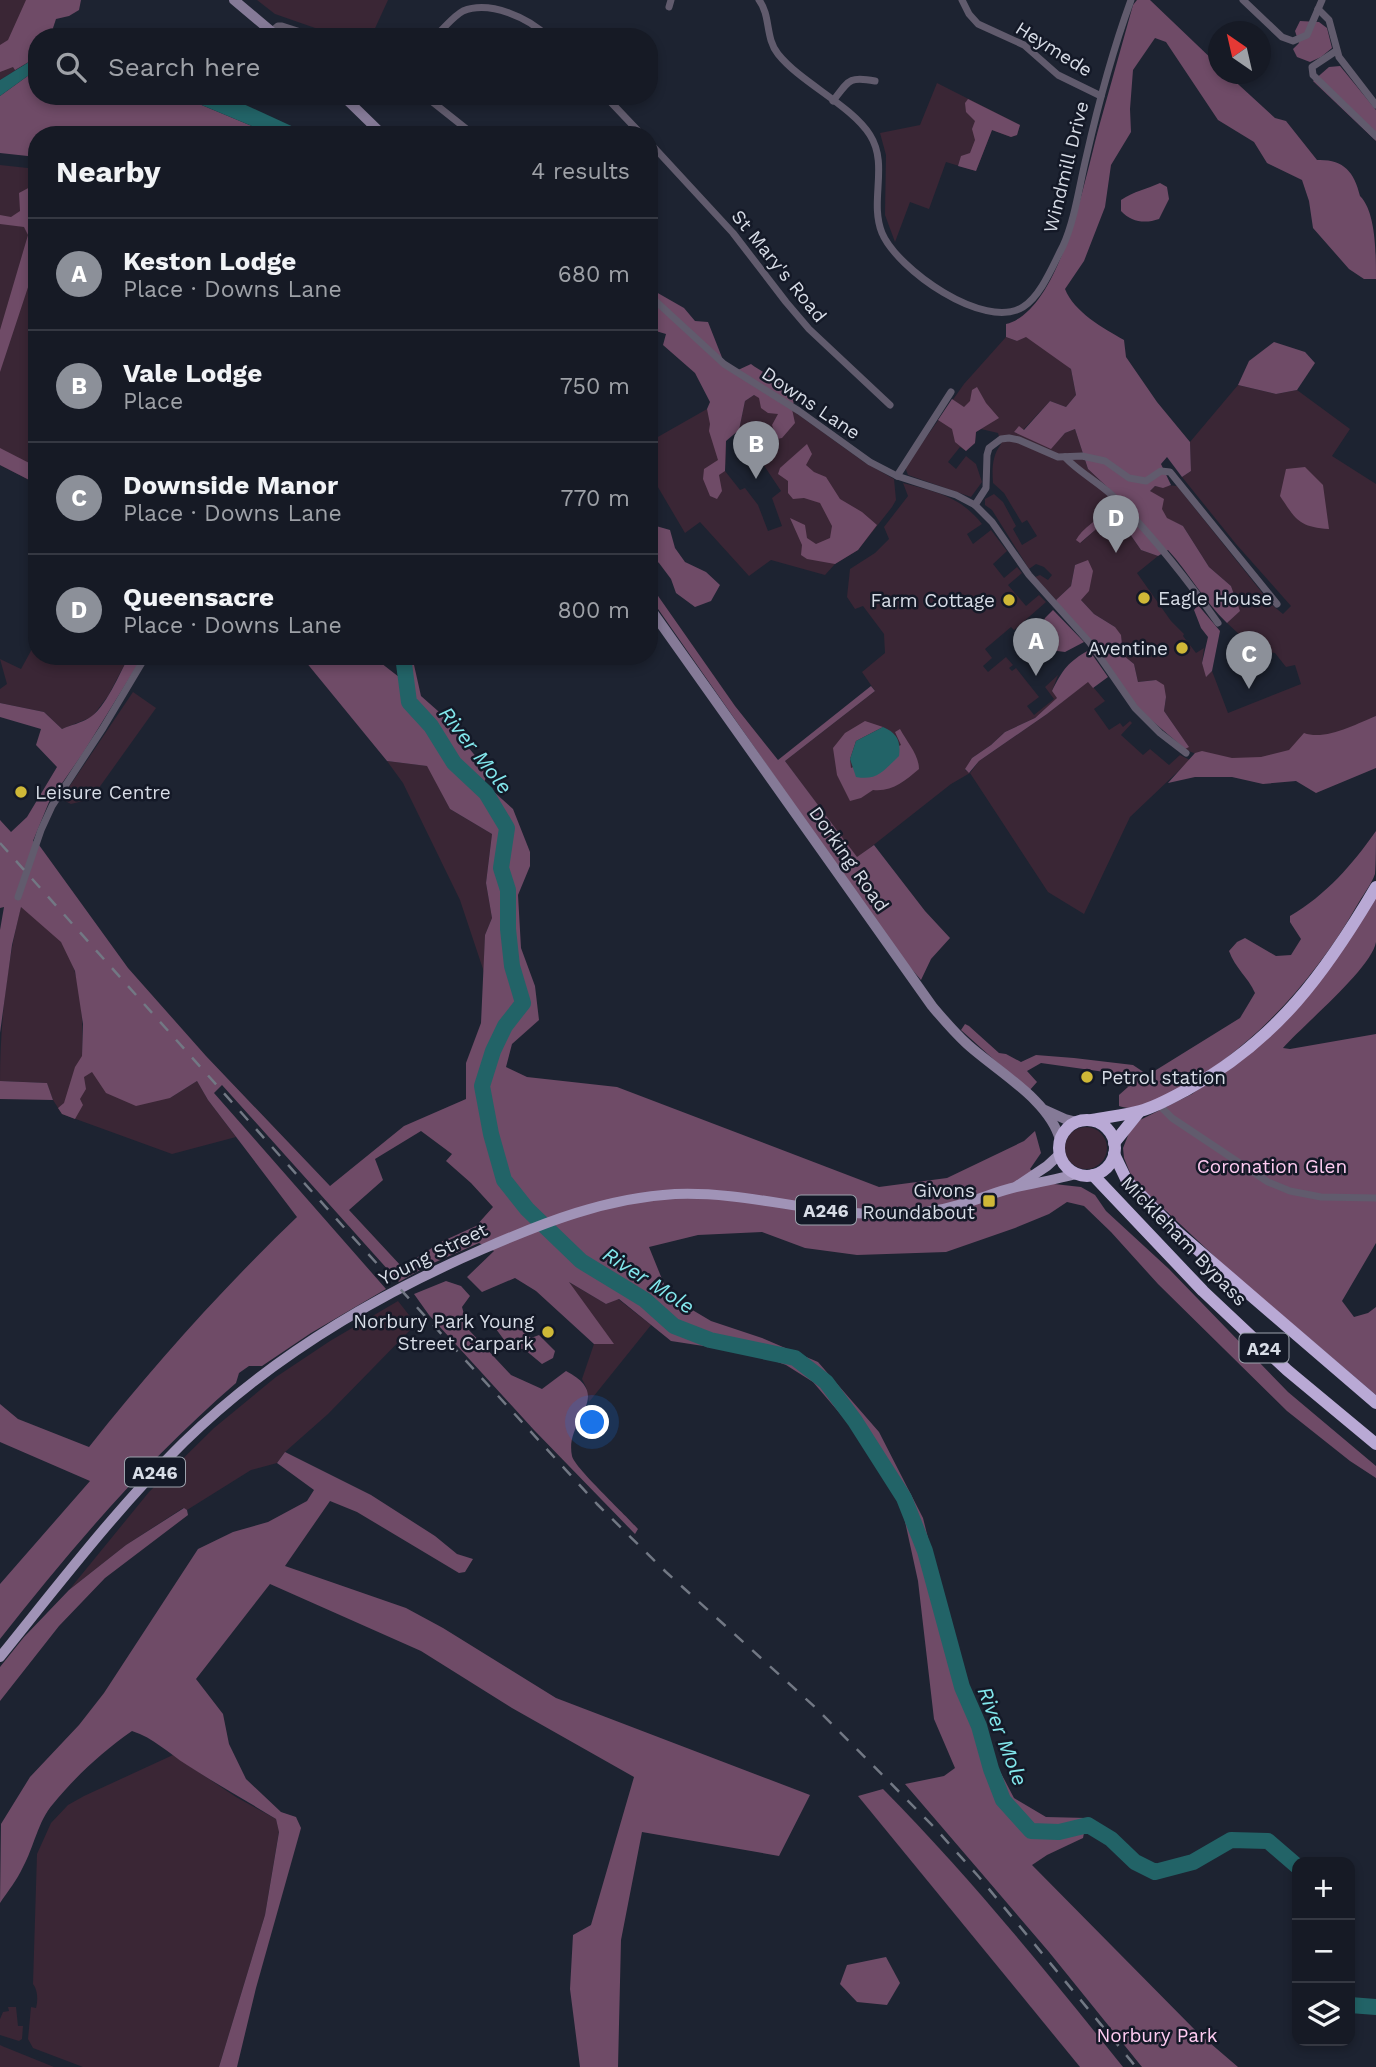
<!DOCTYPE html>
<meta charset="utf-8">
<style>
:root{--surface:#161a25;--page:#1f232d;--text:#f1f3f6;--muted:#9ea1a7;--line:#353842;--accent:#8c9099}
body{margin:0;font-family:"Work Sans",sans-serif;background:var(--page);color:var(--text)}
.controls{position:absolute;right:21px;bottom:21px;display:grid;overflow:hidden;border-radius:14px;box-shadow:0 4px 10px #0003}
.controls button{width:63px;height:63px;display:grid;place-items:center;padding:0;border:0;border-bottom:2px solid var(--line);background:var(--surface);color:var(--text);font:35px sans-serif}
.compass{position:absolute;left:1208px;top:21px;width:63px;height:63px;border-radius:50%;background:var(--surface);box-shadow:0 4px 10px #0003;rotate:326deg}
.you{position:absolute;left:593px;top:1423px;width:24px;height:24px;margin:-18px;border:5px solid #fff;border-radius:50%;background:#1a73e8;box-shadow:0 0 0 10px #1a73e833}
.badge{display:grid;place-items:center;width:46px;height:46px;border-radius:50%;background:var(--accent);color:#fff;font-size:23px;font-weight:700}
.pin{position:absolute;translate:-50% -58px;filter:drop-shadow(0 2px 4px #0008)}
.pin::after{content:'';position:absolute;top:37px;width:24px;height:21px;background:inherit;clip-path:polygon(0 0,100% 0,50% 100%)}
.list{margin:0;padding:0;list-style:none}
h2{display:flex;justify-content:space-between;align-items:center;height:91px;margin:0;padding:0 28px;font-size:30px}
h2 small{font-size:23px;font-weight:400;color:var(--muted)}
.list li{display:grid;grid-template-columns:46px 1fr auto;gap:21px;align-items:center;box-sizing:border-box;height:112px;padding:0 28px;border-top:2px solid var(--line)}
.list b{display:block;font-size:26px;white-space:nowrap}
.list p{margin:0;font-size:23px;white-space:nowrap;color:var(--muted)}
.list em{font-size:23px;font-style:normal;color:var(--muted)}
.icon{flex:none;width:38px;height:38px;fill:none;stroke:currentColor;stroke-width:2;stroke-linecap:round;stroke-linejoin:round}
.map{position:relative;flex:none;width:1376px;height:2067px;overflow:hidden}
.search{position:absolute;background:var(--surface);box-shadow:0 4px 10px #0003;left:28px;top:28px;width:630px;height:77px;display:flex;align-items:center;gap:18px;box-sizing:border-box;padding:0 24px;border-radius:28px;color:var(--muted);font-size:26px}
.panel{position:absolute;background:var(--surface);box-shadow:0 4px 10px #0003;left:28px;top:126px;width:630px;height:539px;border-radius:28px}
.map>svg:first-child{display:block}
</style>
<div class="map">
<svg width="1376" height="2067" viewBox="0 0 1376 2067">
<rect width="100%" height="100%" fill="#1d2331"/>
<!-- green -->
<g fill="#3a2635">
<path d="M0,0H50L37,37V57L0,80Z"/>
<path d="M257,0H388L371,37H341L275,14Z"/>
<path d="M937,83L1020,125L1017,135L1011,137L992,130L976,171L946,162L929,209L910,202L895,242L885,215L886,155L880,133L920,125Z"/>
<path d="M0,165L37,169V484L0,465Z"/>
<path d="M1026,336L1051,352L1071,369L1076,395L1066,407L1050,401L1023,430L1014,432L1051,448L1065,433L1075,429L1088,469L1121,501L1081,543L1108,518L1123,524L1141,550L1158,556L1137,573L1171,621L1184,634L1183,636L1196,653L1204,648L1202,663L1207,676L1212,671L1228,713L1301,684L1295,665L1286,667L1275,653L1256,650L1227,623L1239,611L1231,586L1209,567L1183,526L1167,519L1150,491L1155,486C1163,488 1169,484 1177,486L1272,605L1283,614L1291,606L1236,544L1182,477L1191,471L1190,442L1238,385L1276,394L1297,390L1350,429L1332,456L1376,484V729C1322,743 1237,777 1185,749L1188,746L1164,711L1166,697L1155,680L1138,682L1134,664L1123,655L1115,627L1094,614L1081,600L1088,561L1075,565L1071,586L1056,600L1035,577L1040,575L1048,580L1052,575L1044,567L1036,564L1029,569L992,510L985,505V499L994,494L1003,502L1016,526L1013,529L1022,545L1037,536L1027,520L1022,523L1004,493L993,483C992,469 992,456 1001,444L998,433L981,429L976,432L975,443L966,451L960,447L948,462L956,469L966,456L976,464L982,482L971,497L908,475L905,467L964,384L1006,337L1017,341Z"/>
<path d="M754,395L792,410L864,462L894,479L896,500L892,507L858,550L835,564L825,575L771,560L749,576L700,522L685,533L649,472V442L707,409L726,441L725,471L740,490L745,488L758,505L768,531L782,526L772,498L781,491L761,461L769,451L761,439L751,442L739,430L745,401Z"/>
<path d="M903,483C936,492 960,496 982,524L967,534L973,544L991,530L1007,551L993,564L1004,578L1017,567L1022,573L1008,585L1026,606L1039,595L1046,602L1014,630L1011,627L985,649L992,658L983,666L988,672L1006,657L1013,665L1009,668L1012,671L1016,668L1039,697L1027,706L1034,715L1054,699L1045,687L1058,675L1052,691L1058,698L1035,718L1005,732L991,745L972,758L965,770L970,773L979,761L1047,714L1088,681L1105,701L1094,709L1109,730L1120,723L1123,727L1130,721L1132,723L1121,735L1143,755L1150,749L1169,765L1180,755L1190,760L1130,817L1084,914L1048,892L970,773L951,784L857,858L785,761L875,691L862,672L885,653L884,634L863,606L855,609L847,597L850,569L875,553L889,539L884,527L908,496Z"/>
<path d="M37,640V656H129L108,696L92,717L62,729L44,712L0,703V689L7,684L0,659L21,669Z"/>
<path d="M133,692L156,708L91,799L71,804L61,799Z"/>
<path d="M387,761L428,766L450,809L492,834L486,883L492,918L485,935L484,972L460,900L403,783Z"/>
<path d="M21,906C33,917 53,929 62,943C83,976 83,1019 82,1056L170,1098L197,1081L208,1100L236,1137L172,1154L62,1114L53,1100L47,1083L0,1081C0,1022 7,963 21,906Z"/>
<circle cx="1086" cy="1148" r="21"/>
<path d="M567,1281L606,1304L618,1299L651,1325L589,1402L586,1387L582,1379L594,1344H612Z"/>
<path d="M398,1301L416,1324L328,1414L285,1452L277,1463L251,1470L187,1510L183,1508L126,1545L69,1590L149,1492L214,1428L276,1377L330,1341Z"/>
<path d="M173,1755L236,1797L276,1819L279,1831L265,1915L219,2067H83L33,2048L28,2039L31,2007L36,2008C38,2001 38,1990 33,1984L37,1854L51,1823L68,1805L84,1796Z"/>
<path d="M8,2007H16L18,2026H23L22,2039L19,2041L0,2035V2019L3,2012L9,2011Z"/>
<path d="M0,2045L2,2046L54,2067H0Z"/>
</g>
<!-- forest -->
<g fill="#6f4b67" fill-rule="evenodd">
<path d="M26,0H81L79,10L69,16L56,19L53,28L57,37H37V57L15,70L13,67L0,72V45L8,40Z"/>
<path d="M1137,0H1150L1218,65V74H1227L1275,118L1286,121L1317,160C1343,159 1354,171 1360,196C1376,212 1376,253 1376,279H1364L1349,269L1313,228L1309,201L1302,180L1267,163L1254,142L1218,120L1166,42L1155,38L1133,70L1130,109L1131,132L1111,165L1105,207L1084,261L1065,289C1074,312 1103,328 1124,340L1126,357L1157,402L1190,442L1191,471L1182,477L1167,457L1161,464L1171,485L1163,488L1155,486L1150,491L1164,499L1162,509L1167,518L1183,526L1209,567L1231,586L1240,611L1227,623C1204,601 1189,573 1168,550L1158,556L1141,550L1123,524L1108,519L1080,543L1076,540C1083,526 1109,512 1121,500L1088,469L1075,429L1065,433L1051,449L1014,432L1019,426L1024,430L1050,401L1066,407L1076,395L1071,369L1026,337L1017,341L1006,337V324C1062,310 1086,172 1100,123C1111,84 1122,44 1133,5Z"/>
<path d="M1300,21L1319,22L1327,28L1332,48L1321,57L1310,62L1297,57L1293,49L1299,43L1295,31Z"/>
<path d="M1340,66L1376,110V141L1313,81L1329,67Z"/>
<path d="M37,72V96H180L273,135H37V157L0,153V96L29,75Z"/>
<path d="M968,99L1020,125L1017,135L1011,137L992,130L976,171L958,166L961,156L970,153L975,140L972,129L975,121L966,112L965,103Z"/>
<path d="M37,172V260L0,372V330L28,235L24,227L0,224V215L11,217L20,211L19,193L32,186Z"/>
<path d="M1160,183L1167,187L1169,199L1159,219C1145,224 1131,222 1121,211V200C1134,191 1147,189 1160,183Z"/>
<path d="M649,288L684,308L695,321L708,322L723,360L738,370L751,364C768,377 783,379 795,396L792,409L795,423L782,438L777,439L772,425L778,414L768,413L761,408L759,398L754,395L745,401L739,430L726,441L725,471L719,475L722,491L717,499L710,496L703,479L704,469L718,460L709,431L710,424L707,409L710,402L695,373L663,345L666,334L649,329Z"/>
<path d="M1274,342L1305,352L1315,363L1297,390L1276,394L1238,385L1249,361Z"/>
<path d="M977,387L986,403L999,418L976,432L975,443L966,451L955,442L952,429L938,420L952,399L964,407L970,401L972,390Z"/>
<path d="M807,444L812,454L806,465L814,472L826,477L840,499L862,512L877,525L858,550L835,564L807,559L801,555L802,545L790,518L805,525L807,538L816,544L830,538L832,526L820,503L804,498L793,499L788,493V481L778,474L780,468Z"/>
<path d="M0,448L37,467V484L0,465Z"/>
<path d="M1305,467L1323,485L1329,529C1299,527 1296,520 1280,496L1286,469Z"/>
<path d="M656,526L670,530L675,548L685,562L706,572L720,585L711,601L695,607L676,593L671,579L659,563L649,554V533Z"/>
<path d="M1088,560L1093,571L1089,591L1081,600L1094,614L1115,627L1121,635L1123,655L1134,664L1138,682L1156,680L1164,685L1166,697L1164,711L1189,747L1185,749L1136,707L1058,605L1056,600L1071,586L1075,565Z"/>
<path d="M649,583L735,706L778,760L871,686L875,691L785,761L857,857L874,845L925,911L950,938L931,959L921,980L897,952L649,596Z"/>
<path d="M1198,605L1220,631L1212,671L1206,677L1202,663L1208,637L1201,628L1194,610Z"/>
<path d="M1053,610L1084,642L1065,652L1050,650L1040,632L1045,618Z"/>
<path d="M1089,650L1108,677L1093,688L1088,682L1047,714L979,761L969,773L965,769L972,758L991,745L1005,732L1035,718L1057,698L1052,691C1063,669 1068,662 1089,650Z"/>
<path d="M129,656H143L83,753L49,802L33,841L39,845L128,968L206,1056L330,1186L404,1126L466,1099V1063L481,1023L485,935L492,918L486,883L492,834L450,809L427,766L387,761L301,656H372L399,677L398,656H412L421,696L438,711L488,771L484,783L513,809L530,852V866L518,895L521,948L535,986L539,1020L512,1044L506,1067L527,1077L617,1087L879,1187L947,1178L1024,1141L1035,1131L1041,1153L1030,1169L1045,1183L1081,1187L1095,1195L1106,1211L1169,1269L1288,1392L1376,1466V1478L1350,1461L1287,1411L1158,1284L1111,1232L1084,1206L1067,1202L1049,1214L1015,1228L946,1252L857,1255L805,1248L762,1232L698,1235L649,1247L664,1284L684,1305L711,1321L762,1338L818,1362L879,1432L923,1518L962,1673L993,1758L1014,1798L1046,1817L1087,1818L1083,1838L1047,1855L1032,1865L1196,2031L1238,2067H1142L1049,1952L905,1784L944,1776L955,1768L934,1719L918,1581L904,1517L896,1492L860,1437L813,1382L786,1365L755,1354L671,1341L619,1299L606,1304L569,1282L614,1344H594L536,1291L515,1278L482,1292L467,1277L494,1251L479,1243L429,1265L399,1282L222,1085L214,1093L386,1289L311,1333L262,1366H249L239,1373L236,1383C146,1461 73,1546 0,1639V1584L90,1481L0,1442V1404L18,1419L89,1447C154,1365 222,1289 297,1217L208,1100L197,1081L170,1098L136,1106L106,1093L92,1072L84,1077L86,1089L80,1099L83,1105L75,1119L62,1114L58,1108L64,1103L75,1067L82,1056L83,1024L75,971L61,942L21,907L12,945L0,1033V930L4,907L0,908V820L11,832L27,817L57,767L36,745L41,729L0,717V703L44,712L62,729C71,725 81,723 89,718C105,709 120,673 129,656ZM421,1131L452,1154L446,1161L471,1183L493,1207L476,1226L443,1241L402,1267L349,1210L383,1180L375,1159Z"/>
<path d="M1376,716V768L1316,793L1296,781L1263,784L1232,777H1195L1168,783L1195,753L1202,751L1232,758L1261,757L1289,750L1304,733C1325,741 1356,724 1376,716Z"/>
<path d="M865,721L883,727L856,741L850,759L851,768L901,745L895,732L900,729C907,742 919,755 919,769C905,781 892,792 873,790L861,798L850,801L837,775L833,748L845,733Z"/>
<path d="M1376,831C1376,844 1376,862 1375,874C1371,885 1362,896 1356,907C1314,981 1247,1055 1169,1094C1155,1101 1135,1112 1119,1106V1095L1128,1087L1119,1074L1041,1063L1027,1071L1037,1082L1029,1091L961,1030L965,1024L969,1026L999,1053L1006,1054L1021,1062L1036,1055L1074,1058L1133,1065L1148,1075L1240,1018L1255,993C1248,977 1235,968 1229,951L1237,942L1245,938L1276,956L1291,955L1301,939L1290,922V916C1326,895 1352,865 1376,831Z"/>
<path d="M1376,898C1376,912 1376,928 1376,942C1372,968 1302,1026 1283,1048L1290,1049L1376,1034V1243L1342,1301L1354,1317L1368,1313L1376,1307V1395L1228,1269L1133,1180L1124,1158L1123,1148L1129,1133L1140,1120L1192,1094L1261,1043Z"/>
<path d="M0,1081L47,1083L53,1100L0,1099Z"/>
<path d="M446,1281L461,1286L470,1296L462,1307L468,1329L511,1375L542,1389L566,1371C616,1397 564,1419 572,1456C574,1467 627,1516 638,1529L635,1534L534,1430L429,1315L414,1294Z"/>
<path d="M517,1324L526,1326L530,1330L527,1335L531,1338L539,1335L555,1351L553,1358L542,1364L524,1349H511L496,1329Z"/>
<path d="M285,1452L371,1495L435,1536L457,1554L473,1559L465,1572L459,1573L357,1512L330,1501L285,1566L406,1608L443,1628L556,1698L810,1795L779,1856L642,1832L621,1940L618,2067H580L570,1989L573,1935L591,1925L634,1777L512,1708L421,1651L270,1584L196,1679L223,1714L229,1744L246,1779L281,1812L296,1817L301,1828L256,1988L237,2067H219L265,1915L279,1832L276,1819C247,1801 216,1784 187,1765C168,1753 154,1738 132,1731C102,1752 76,1776 53,1804C38,1821 34,1847 23,1867C17,1880 8,1891 0,1903L1,1824L30,1777L79,1725L104,1693L198,1549L233,1532L268,1522L307,1501L314,1490L277,1463Z"/>
<path d="M184,1508L187,1510L188,1515L105,1578L59,1626L0,1701V1667L24,1637L69,1590L126,1545Z"/>
<path d="M883,1789C969,1876 1046,1971 1123,2067H1080L858,1796Z"/>
<path d="M886,1957L900,1983L887,2005L857,2002L840,1984L847,1965Z"/>
</g>
<!-- water -->
<g fill="#226367">
<path d="M37,57V72L29,75L0,96V80Z"/>
<path d="M180,96H226L311,135H273Z"/>
<path d="M883,727C897,733 901,741 899,756C884,770 878,781 856,777L850,759L856,741Z"/>
</g>
<g fill="none" stroke-linecap="round" stroke-linejoin="round">
<!-- river -->
<g stroke="#226367" stroke-width="16">
<path d="M403,656L409,702L431,726L454,763L486,793L507,828L501,868L508,890V929L512,966L523,1003L505,1026L493,1051L482,1086L491,1134L504,1180L527,1209L581,1261L645,1300L674,1326L710,1340L795,1358L826,1382L855,1421L904,1498L925,1551L962,1687L979,1726L991,1769L1003,1800L1031,1831L1059,1832L1088,1825L1111,1839L1135,1862L1155,1872L1193,1862L1231,1840L1268,1841L1297,1866"/>
<path d="M1350,2005L1376,2007"/>
</g>
<!-- street -->
<g stroke="#615b6d" stroke-width="7">
<path d="M759,0C771,16 765,38 778,54C801,83 851,105 870,135C889,165 869,201 882,233C897,269 984,331 1023,307C1041,296 1053,265 1063,246C1075,219 1079,187 1086,158C1098,105 1112,52 1131,0"/>
<path d="M962,0L969,14L978,24L1024,45L1058,75L1101,96"/>
<path d="M1243,0L1282,37L1293,41L1307,35L1322,0"/>
<path d="M669,7L671,0"/>
<path d="M1318,9L1329,20L1339,57L1376,105"/>
<path d="M272,31L278,26H282L316,37"/>
<path d="M434,37C444,29 452,17 463,11C490,0 529,18 548,37"/>
<path d="M1336,51L1312,67L1313,75L1376,136"/>
<path d="M425,96L474,135"/>
<path d="M605,96L642,135"/>
<path d="M833,101C849,80 849,76 875,81"/>
<path d="M649,142L733,233L786,302L809,329L890,405"/>
<path d="M649,295L724,364L799,411L870,462L897,476L956,495L975,505L992,522L1029,575L1090,643L1135,708L1160,733L1186,753"/>
<path d="M1065,457C1077,471 1100,483 1115,498C1153,536 1187,579 1218,623"/>
<path d="M897,476L951,392"/>
<path d="M975,505L986,488L987,455L989,448L1001,439L1009,438L1019,440L1058,457L1082,456L1105,461L1129,478L1146,481L1161,471L1170,472L1277,604"/>
<path d="M18,897L41,830L52,806L103,728L146,656"/>
<path d="M1158,1104L1172,1118L1268,1182L1290,1191L1321,1197L1376,1198"/>
</g>
<!-- secondary -->
<g stroke="#857a97" stroke-width="10">
<path d="M234,0L278,37"/>
<path d="M343,96L383,135"/>
<path d="M649,607L932,1006C943,1019 953,1031 966,1043C995,1070 1050,1100 1060,1140"/>
<path d="M1045,1110L1065,1119L1077,1122"/>
</g>
<!-- primary -->
<g stroke="#a093b7" stroke-width="10">
<path d="M1017,1186L1047,1166L1060,1154"/>
<path d="M0,1657C59,1584 117,1508 184,1442C269,1359 374,1296 483,1249C545,1222 606,1198 675,1194C745,1191 812,1214 881,1214C908,1215 936,1212 962,1204C980,1199 998,1191 1016,1187C1036,1183 1057,1179 1077,1174"/>
</g>
<!-- highway -->
<g stroke="#b9a9d5" stroke-width="12">
<path d="M1092,1120C1107,1117 1125,1115 1140,1111C1156,1107 1173,1097 1188,1089C1277,1040 1326,972 1376,887"/>
<circle cx="1087" cy="1148" r="28"/>
<path d="M1114,1143L1139,1112"/>
<path d="M1114,1154L1127,1181L1176,1231L1376,1403"/>
<path d="M1093,1175L1203,1291L1287,1370L1376,1444"/>
</g>
<!-- rail -->
<path stroke="#727884" stroke-width="2.5" stroke-dasharray="12 12" stroke-linecap="butt" d="M0,843L349,1233L597,1504L666,1572L816,1708L934,1827L979,1877L1136,2067"/>
</g>
<!-- markers -->
<g fill="#cfb837" stroke="#141927" stroke-width="2.5">
<circle cx="1144" cy="598" r="7"/>
<circle cx="1009" cy="600" r="7"/>
<circle cx="1182" cy="648" r="7"/>
<circle cx="21" cy="792" r="7"/>
<circle cx="1087" cy="1077" r="7"/>
<rect x="982" y="1194" width="14" height="14" rx="3.5"/>
<circle cx="548" cy="1332" r="7"/>
</g>
<g text-anchor="middle" dominant-baseline="central" stroke-width="5" stroke-linejoin="round" paint-order="stroke">
<!-- shield labels -->
<g fill="#141927" stroke="#9ca2ad" stroke-width="2">
<rect x="796" y="1195.5" width="60" height="29" rx="5"/>
<rect x="1239.5" y="1333.5" width="49" height="29" rx="5"/>
<rect x="125" y="1457.5" width="60" height="29" rx="5"/>
</g>
<g font-size="18" font-weight="bold" fill="#d7dce6">
<text x="826" y="1210">A246</text>
<text x="1264" y="1348">A24</text>
<text x="155" y="1472">A246</text>
</g>
<!-- street labels -->
<g font-size="19" fill="#d7dce6" stroke="#141927">
<text transform="translate(1054 49) rotate(32)">Heymede</text>
<text transform="translate(1066 167) rotate(-76)">Windmill Drive</text>
<text transform="translate(779 266) rotate(51)">St Mary's Road</text>
<text transform="translate(811 403) rotate(34)">Downs Lane</text>
<text transform="translate(849 859) rotate(55)">Dorking Road</text>
<text transform="translate(1184 1241) rotate(46)">Mickleham Bypass</text>
<text transform="translate(433 1254) rotate(-26)">Young Street</text>
</g>
<!-- poi labels -->
<g font-size="19" fill="#d7dce6" stroke="#141927" text-anchor="end">
<text x="1158" y="598" text-anchor="start">Eagle House</text>
<text x="995" y="600">Farm Cottage</text>
<text x="1168" y="648">Aventine</text>
<text x="35" y="792" text-anchor="start">Leisure Centre</text>
<text x="1101" y="1077" text-anchor="start">Petrol station</text>
<text x="975" y="1190">Givons<tspan x="975" dy="22">Roundabout</tspan></text>
<text x="534" y="1321">Norbury Park Young<tspan x="534" dy="22">Street Carpark</tspan></text>
</g>
<!-- park labels -->
<g font-size="19" fill="#ffccf2" stroke="#141927">
<text x="1272" y="1166">Coronation Glen</text>
<text x="1157" y="2035">Norbury Park</text>
</g>
<!-- water labels -->
<g font-size="21" font-style="italic" fill="#82e7ec" stroke="#141927">
<text transform="translate(476 750) rotate(52)">River Mole</text>
<text transform="translate(649 1280) rotate(33)">River Mole</text>
<text transform="translate(1003 1736) rotate(69)">River Mole</text>
</g>
</g>
</svg>
<div class="controls">
<button>+</button>
<button>−</button>
<button><svg class="icon" aria-label="layers" viewBox="0 0 24 24"><path d="M12 4l9 5-9 5-9-5zM3 14l9 5 9-5"/></svg></button>
</div>
<svg class="compass" viewBox="-18 -18 36 36"><path d="M0-13l5 13h-10z" fill="#e53935"/><path d="M0 13l5-13h-10z" fill="#9ea1a7"/></svg>
<div class="you"></div>
<div class="pin badge" style="left:1036px;top:676px">A</div>
<div class="pin badge" style="left:756px;top:479px">B</div>
<div class="pin badge" style="left:1249px;top:689px">C</div>
<div class="pin badge" style="left:1116px;top:553px">D</div>
<div class="search"><svg class="icon" aria-label="search" viewBox="0 0 24 24"><circle cx="10" cy="10" r="6"/><path d="M15 15l6 6"/></svg>Search here</div>
<section class="panel">
<h2>Nearby<small>4 results</small></h2>
<ul class="list">
<li><span class="badge">A</span><div><b>Keston Lodge</b><p>Place · Downs Lane</p></div><em>680 m</em></li>
<li><span class="badge">B</span><div><b>Vale Lodge</b><p>Place</p></div><em>750 m</em></li>
<li><span class="badge">C</span><div><b>Downside Manor</b><p>Place · Downs Lane</p></div><em>770 m</em></li>
<li><span class="badge">D</span><div><b>Queensacre</b><p>Place · Downs Lane</p></div><em>800 m</em></li>
</ul>
</section>
</div>
